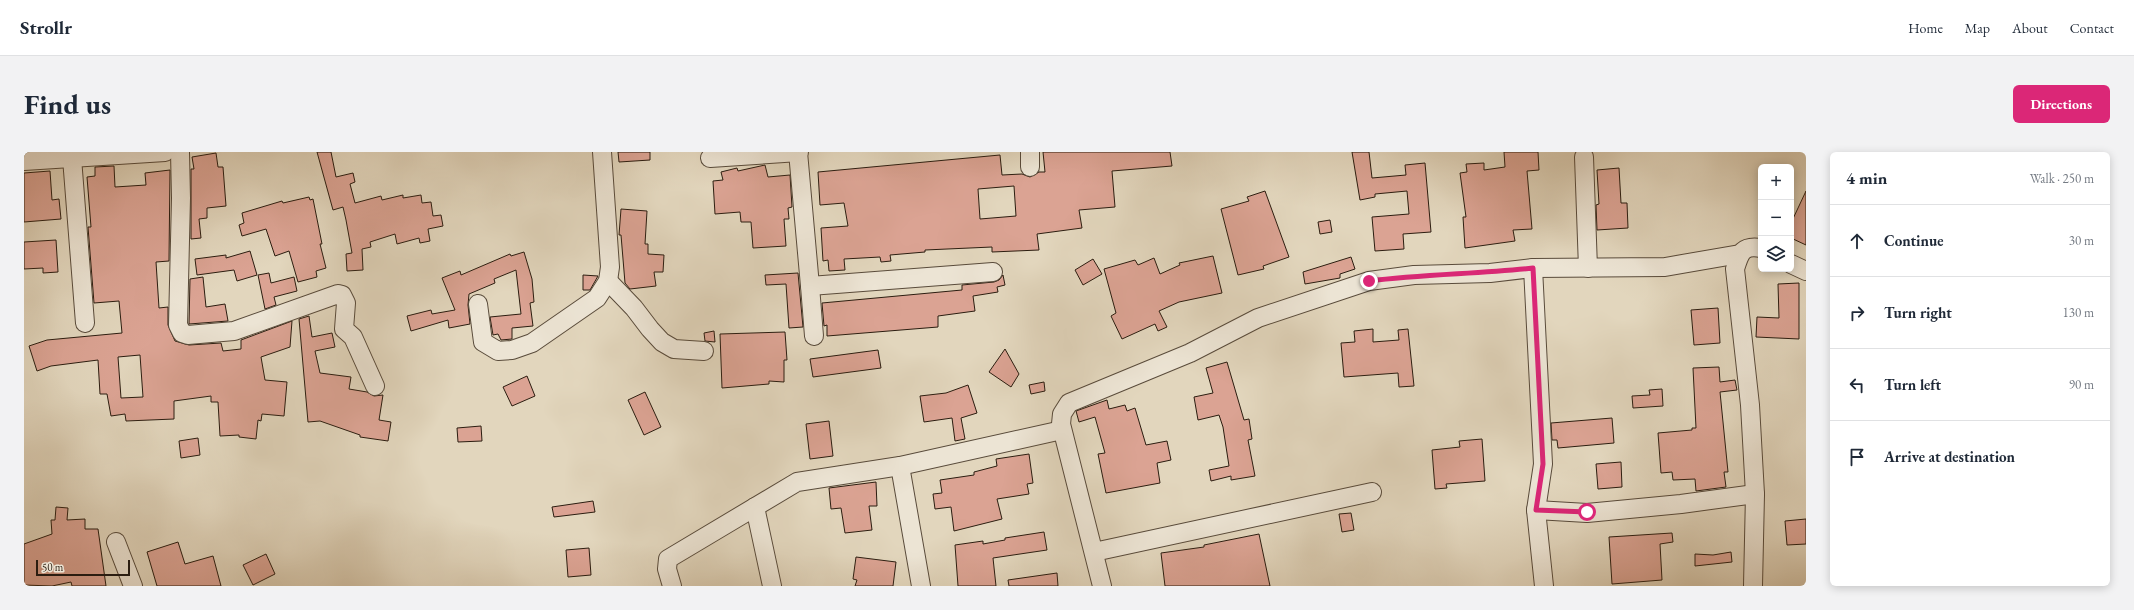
<!DOCTYPE html>
<meta charset="utf-8">
<style>
:root{--surface:#fff;--page:#f2f2f3;--text:#1f2937;--muted:#747a83;--line:#e0e1e3;--accent:#db2777}
body{margin:0;font-family:"EB Garamond",serif;background:var(--page);color:var(--text)}
.controls{position:absolute;right:12px;top:12px;display:grid;overflow:hidden;border-radius:6px;box-shadow:0 2px 10px #0003}
.controls button{width:36px;height:36px;display:grid;place-items:center;padding:0;border:0;border-bottom:1px solid var(--line);background:var(--surface);color:var(--text);font:20px sans-serif}
.scale{position:absolute;left:12px;bottom:10px;width:94px;box-sizing:border-box;padding-left:4px;border:2px solid #2b1d10;border-top:0;font-size:11px;line-height:14px;white-space:nowrap;color:#2b1d10;-webkit-text-stroke:3px #ece4d4;paint-order:stroke}
.stop{position:absolute;width:12px;height:12px;margin:-9px;border:3px solid #db2777;border-radius:50%;background:#fff}
.stop.end{background:#db2777;border-color:#fff;box-shadow:0 1px 4px #0008}
.list{margin:0;padding:0;list-style:none}
h2{display:flex;justify-content:space-between;align-items:center;height:52px;margin:0;padding:0 16px;font-size:17px}
h2 small{font-size:13px;font-weight:400;color:var(--muted)}
.list li{display:grid;grid-template-columns:26px 1fr auto;gap:12px;align-items:center;box-sizing:border-box;height:72px;padding:0 16px;border-top:1px solid var(--line)}
.list b{display:block;font-size:15px;white-space:nowrap}
.list em{font-size:13px;font-style:normal;color:var(--muted)}
.icon{flex:none;width:22px;height:22px;fill:none;stroke:currentColor;stroke-width:2;stroke-linecap:round;stroke-linejoin:round}
.map{position:relative;flex:none;width:1782px;height:434px;overflow:hidden;border-radius:6px}
header{display:flex;align-items:center;gap:24px;box-sizing:border-box;height:56px;padding:0 20px;background:var(--surface);border-bottom:1px solid var(--line)}
header strong{font-size:19px}
nav{display:flex;gap:22px;margin-inline-start:auto;font-size:14px}
.intro{display:flex;align-items:center;justify-content:space-between;box-sizing:border-box;height:96px;padding:0 24px}
h1{margin:0;font-size:28px}
.button{padding:10px 18px;border-radius:6px;background:var(--accent);color:#fff;font-size:14px;font-weight:700}
main{display:flex;gap:24px;padding:0 24px}
aside{flex:1;background:var(--surface);border-radius:6px;box-shadow:0 2px 10px #0003}
.map>svg:first-child{display:block}
</style>
<header>
<strong>Strollr</strong>
<nav><a>Home</a><a>Map</a><a>About</a><a>Contact</a></nav>
</header>
<div class="intro"><h1>Find us</h1><a class="button">Directions</a></div>
<main>
<div class="map">
<svg width="1782" height="434" viewBox="0 0 1782 434">
<rect width="100%" height="100%" fill="#e2d6bd"/>
<filter id="stains"><feTurbulence type="fractalNoise" baseFrequency=".005" numOctaves="4"/><feColorMatrix values="0 0 0 0 .2 0 0 0 0 .09 0 0 0 0 .02 0 0 0 .5 -.17"/></filter>
<radialGradient id="worn" r=".72"><stop offset=".6" stop-color="#630" stop-opacity="0"/><stop offset="1" stop-color="#630" stop-opacity=".3"/></radialGradient>
<!-- building -->
<g fill="#dba393" stroke="#2b1d10" fill-rule="evenodd">
<path d="M293,0H307L312,25L329,21L331,30L326,32L331,51L357,44L358,48L379,43V46L397,43L398,51L407,50L409,64L417,63L419,74L404,77L406,89L396,91L395,86L373,92L371,82L346,90L347,95L338,97L339,118L323,119L322,102L328,101L322,68L319,55L309,58Z"/>
<path d="M594,0H626V8L595,10Z"/>
<path d="M1019,0H1146L1148,14L1088,19L1091,55L1055,58L1058,76L1013,82L1015,98L968,100V95L901,98V100L866,103L867,109L857,110L856,105L820,107L821,118L805,119L804,108L799,109L797,76L824,74L820,51L796,53L794,20L976,3L978,23L998,22L1006,25L1015,20H1021ZM990,34L992,64L956,67L954,37Z"/>
<path d="M1328,0H1345L1348,26L1382,23L1381,13L1401,11L1407,80L1379,82L1380,97L1351,99L1348,65L1385,62L1383,39L1351,42V45L1336,48Z"/>
<path d="M1480,0H1514L1515,18L1503,19L1508,77L1489,78L1491,89L1441,96L1439,65H1442L1436,21L1443,20L1442,12L1460,11V18L1481,15Z"/>
<path d="M192,1L194,15H199L202,54L183,56V66L175,67L177,86L167,87V17H170L168,5Z"/>
<path d="M741,13L744,25L766,23L768,55L764,56L765,67H760L762,94L729,96L727,70H717L716,60L691,62L689,29L699,28L697,20L713,16L714,19Z"/>
<path d="M90,14L91,35L122,33L121,21L146,18L145,109L132,110L135,156L144,155V173L151,189L165,193L197,191L199,199L217,197V188L268,169L266,195L237,205L241,228L263,230L260,264L238,262L237,269L234,268L232,287L215,285V283L196,284L194,250H187V244L150,249V267L102,269L101,262L87,264L83,242H76L74,208L27,214L13,219L5,194L23,188L98,181L95,149L70,151L64,75H67L63,25L71,24V15ZM116,203L119,245L97,246L94,205Z"/>
<path d="M1595,16L1597,51H1603L1604,76L1573,78L1572,53L1575,52L1573,18Z"/>
<path d="M26,19L28,48L35,47L37,67L0,70V21Z"/>
<path d="M1241,39L1265,105L1239,114L1240,117L1214,123L1197,57L1225,49L1223,45Z"/>
<path d="M1782,39V93L1767,86V71Z"/>
<path d="M285,45L286,48L289,47L298,92H296L302,116L292,119L293,125L274,130L265,99L251,104L242,77L218,84L215,73L220,71L218,61L258,49L259,51Z"/>
<path d="M597,57L623,59L621,92H624V102L640,103L639,120H630L632,134L606,137L601,131L597,83H595Z"/>
<path d="M1306,68L1308,80L1296,82L1294,70Z"/>
<path d="M32,88L34,120L19,121V116L0,117V90Z"/>
<path d="M226,99L233,123L213,129L210,118L173,123L171,107L202,103V106Z"/>
<path d="M500,100L508,127L510,150L506,151L509,174L488,176V187L477,188L474,182L469,183L466,165L497,162L492,118L470,127L471,131L445,142L444,153L446,172L425,176L424,168L387,179L383,164L407,158L408,162L431,158L418,126L436,119L437,123L486,102L487,104Z"/>
<path d="M1189,104L1198,141L1155,150L1135,159L1143,175L1134,179L1131,172L1098,187L1087,164L1092,161L1080,117L1111,108L1114,113L1130,106L1136,122L1156,113L1155,111Z"/>
<path d="M1327,105L1331,117L1316,122V126L1281,132L1279,120Z"/>
<path d="M1069,107L1078,122L1059,133L1051,118Z"/>
<path d="M245,121L247,131L270,125L273,139L250,145L252,153L241,157L234,123Z"/>
<path d="M774,121L779,175L765,176L762,132L742,133L741,123Z"/>
<path d="M559,123L574,124L566,138H559Z"/>
<path d="M979,123L981,133L973,135L974,140L949,144L951,159L914,164V175L803,184V173L800,174L798,151L938,138V133L970,130L975,128Z"/>
<path d="M179,125L182,155L201,152L204,169L165,172L166,127Z"/>
<path d="M1775,131V187L1732,185L1733,165L1755,166L1754,132Z"/>
<path d="M1694,156L1696,191L1670,193L1667,158Z"/>
<path d="M285,164L288,185L308,181L311,195L291,199L296,221L327,225L325,237L343,240L350,244L359,243L355,268L367,270L364,289L336,285V283L296,269L284,270L275,167Z"/>
<path d="M1349,177V190L1375,188L1374,178L1384,177L1390,234L1375,235L1374,221L1320,225L1317,191L1331,190L1330,179Z"/>
<path d="M690,179L691,190L681,189L680,181Z"/>
<path d="M761,180L763,208H760V230L745,229V232L698,236L696,182Z"/>
<path d="M981,197L995,222L987,235L965,220Z"/>
<path d="M854,198L857,216L789,225L786,207Z"/>
<path d="M1203,210L1220,268L1225,267L1228,287L1224,288L1231,324L1207,328V324L1187,329L1185,318L1205,314L1199,275L1195,263L1174,268L1170,245L1189,241L1182,216Z"/>
<path d="M1695,215L1696,230L1711,228L1713,238L1696,240L1704,320H1700L1702,335L1672,339L1671,327L1649,328L1648,320L1637,321L1634,281L1668,278V276H1672L1669,216Z"/>
<path d="M503,224L511,244L488,254L479,235Z"/>
<path d="M1020,230L1021,239L1007,242L1005,233Z"/>
<path d="M944,233L953,261L937,266L941,287L931,289L928,266L900,270L896,244L922,241Z"/>
<path d="M1638,237L1639,254L1609,256L1608,244L1626,243L1625,238Z"/>
<path d="M621,240L637,275L620,283L604,248Z"/>
<path d="M1083,248L1085,257L1101,253L1103,259L1111,256L1122,293L1143,289L1147,308L1133,311L1136,331L1082,341L1074,302L1081,301L1071,265L1055,270L1052,259Z"/>
<path d="M1588,266L1590,291L1534,296L1533,288H1528L1527,271Z"/>
<path d="M805,269L809,304L786,307L782,272Z"/>
<path d="M457,274L458,289L434,290L433,276Z"/>
<path d="M174,286L176,303L157,306L155,289Z"/>
<path d="M1458,287L1461,329L1422,332L1423,336L1411,337L1408,298L1436,295L1435,289Z"/>
<path d="M1005,302L1009,331L1003,332L1005,342L973,347L978,367L930,379L927,355L911,357L909,342L918,341L916,328L950,323V320L973,314L972,307Z"/>
<path d="M1597,310L1598,335L1574,337L1572,312Z"/>
<path d="M852,330L853,354H845L848,378L821,381L817,356L807,357L805,336Z"/>
<path d="M569,349L571,360L530,365L528,355Z"/>
<path d="M32,355L44,356L43,368L61,367V377H74L82,434H48L47,430L28,434L0,433V392L28,382L27,368H31Z"/>
<path d="M1327,361L1330,378L1318,380L1315,362Z"/>
<path d="M1782,367V392L1763,393L1761,369Z"/>
<path d="M1020,380L1023,398L969,406L972,434H934L931,393L959,389V392L981,388V386Z"/>
<path d="M1648,381L1649,390L1636,392L1638,428L1588,432L1585,385Z"/>
<path d="M1235,382L1246,434H1141L1137,401L1180,395V393Z"/>
<path d="M154,390L161,412L189,404L197,434H133L123,400Z"/>
<path d="M565,396L567,423L544,425L542,398Z"/>
<path d="M1707,400L1708,410L1671,414V402L1689,403Z"/>
<path d="M242,402L251,422L229,433L219,413Z"/>
<path d="M832,405L872,410L869,434H831L833,428L829,427Z"/>
<path d="M1033,421L1034,434H985L984,428Z"/>
</g>
<g fill="none" stroke-linecap="round" stroke-linejoin="round">
<!-- minor casing -->
<g stroke="#594b3b" stroke-width="20">
<g id="minor">
<path d="M156,0L157,46L154,173L158,181L164,183L210,179L314,142L318,143L322,151L320,177L329,185L351,234"/>
<path d="M774,0L786,134L969,120"/>
<path d="M1006,0V15"/>
<path d="M1560,5L1564,116"/>
<path d="M48,6L61,171"/>
<path d="M686,6L775,0"/>
<path d="M0,9L141,0"/>
<path d="M1767,112L1782,119"/>
<path d="M1509,116L1519,312L1512,358L1520,434"/>
<path d="M584,129L610,156L626,177L638,190L650,197L680,199"/>
<path d="M786,134L790,184"/>
<path d="M454,152L459,190L474,199L488,198L508,191L573,146L584,129L586,115L578,0"/>
<path d="M876,314L897,434"/>
<path d="M731,355L748,434"/>
<path d="M1512,358L1563,361L1657,352L1731,342"/>
<path d="M92,390L109,434"/>
<path d="M1070,400L1348,340"/>
<path d="M648,434L643,417L644,407L773,330L876,314L1038,278"/>
<path d="M1078,434L1037,272L1038,262L1045,251L1166,201L1234,166L1345,129L1390,123L1466,121L1509,116L1641,115L1716,102"/>
<path d="M1729,434L1731,342L1726,253L1711,117C1716,101 1718,93 1737,96"/>
</g>
</g>
<!-- minor -->
<use href="#minor" stroke="#ece4d4" stroke-width="18"/>
</g>
<g fill="none" stroke-linecap="round" stroke-linejoin="round">
<!-- route -->
<path stroke="#db2777" stroke-width="5" d="M1345,129C1400,122 1454,122 1509,116L1519,312L1512,358L1563,360"/>
</g>
<rect width="100%" height="100%" filter="url(#stains)"/>
<rect width="100%" height="100%" fill="url(#worn)"/>
</svg>
<div class="controls">
<button>+</button>
<button>−</button>
<button><svg class="icon" aria-label="layers" viewBox="0 0 24 24"><path d="M12 4l9 5-9 5-9-5zM3 14l9 5 9-5"/></svg></button>
</div>
<div class="scale">50 m</div>
<div class="stop" style="left:1563px;top:360px"></div>
<div class="stop end" style="left:1345px;top:129px"></div>
</div>
<aside>
<h2>4 min<small>Walk · 250 m</small></h2>
<ul class="list">
<li><svg class="icon" aria-label="ahead" viewBox="0 0 24 24"><path d="M12 20V5M6 11l6-6 6 6"/></svg><div><b>Continue</b></div><em>30 m</em></li>
<li><svg class="icon" aria-label="right" viewBox="0 0 24 24"><path d="M7 20v-9h11M14 6l5 5-5 5"/></svg><div><b>Turn right</b></div><em>130 m</em></li>
<li><svg class="icon" aria-label="left" viewBox="0 0 24 24"><path d="M17 20v-9H6M10 6l-5 5 5 5"/></svg><div><b>Turn left</b></div><em>90 m</em></li>
<li><svg class="icon" aria-label="arrive" viewBox="0 0 24 24"><path d="M6 21V4h12l-3 4 3 4H6"/></svg><div><b>Arrive at destination</b></div></li>
</ul>
</aside>
</main>
